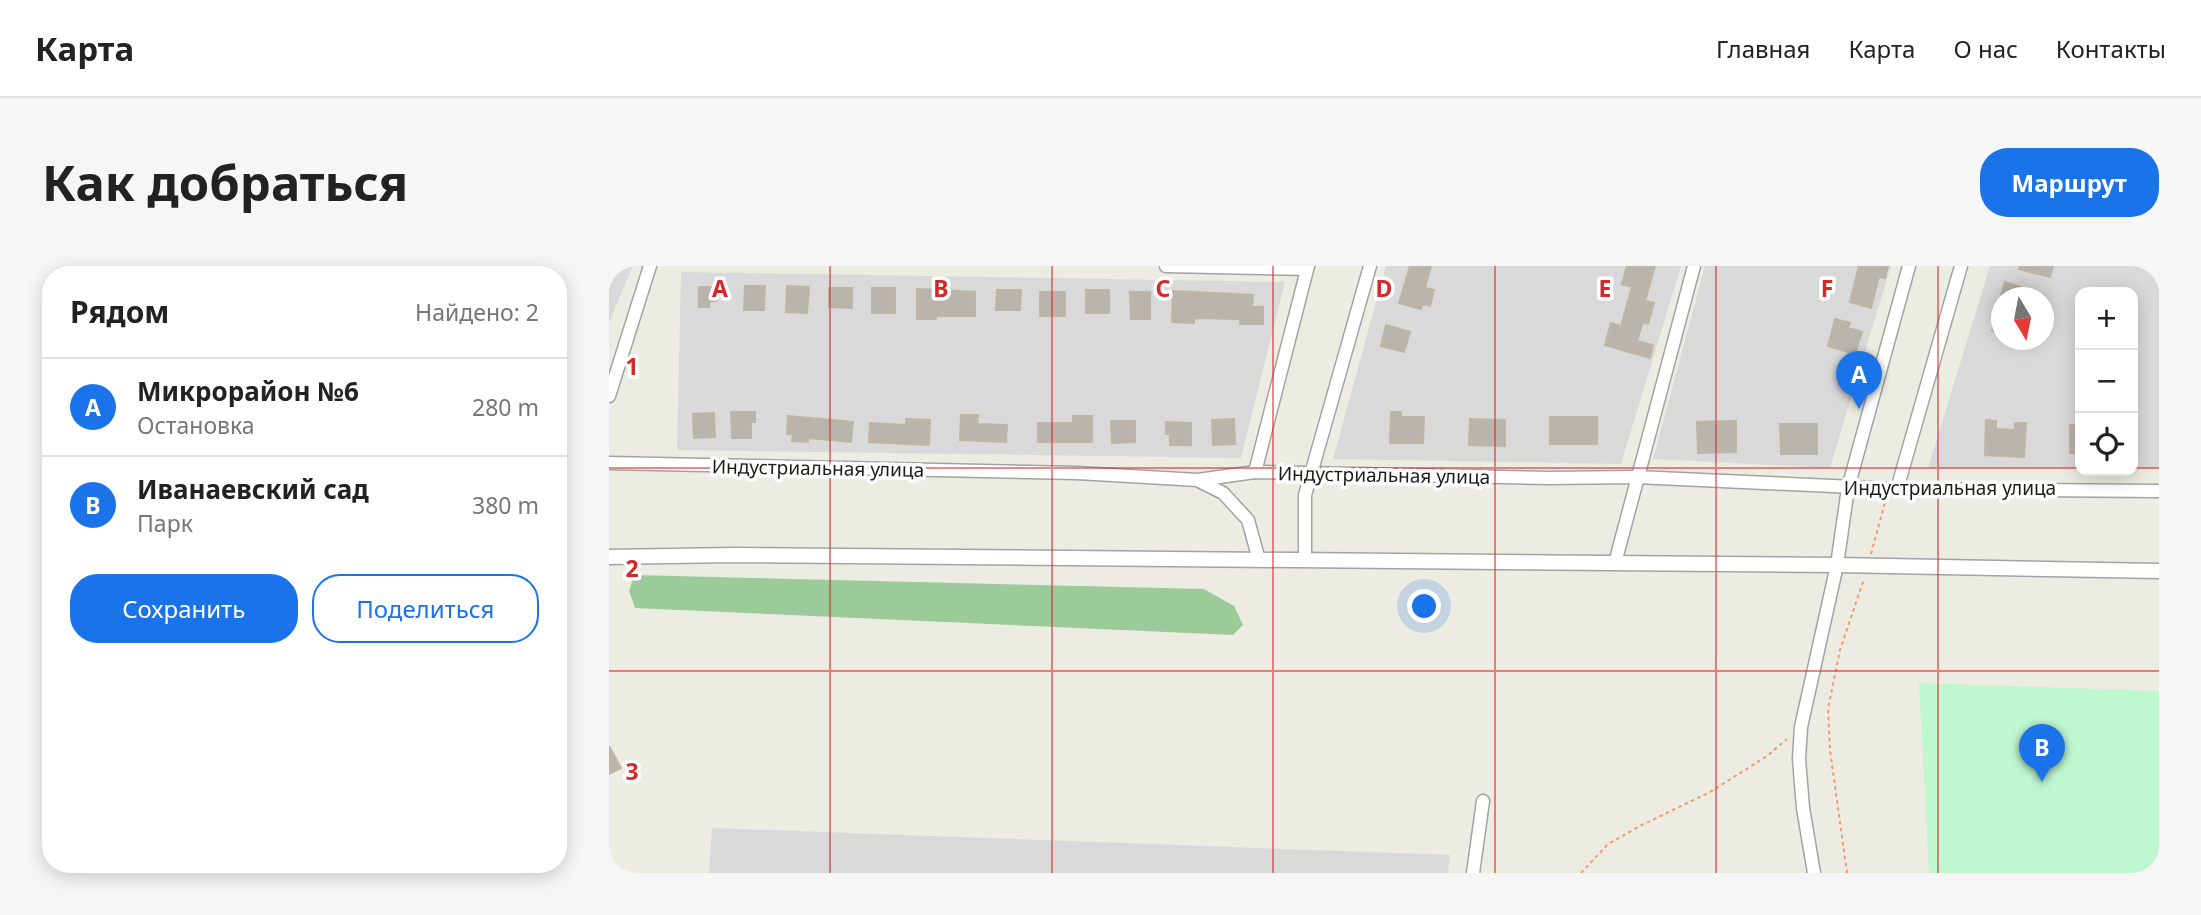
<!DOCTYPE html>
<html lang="ru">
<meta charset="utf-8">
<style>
:root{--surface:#fff;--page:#f6f6f6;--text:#222;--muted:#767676;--line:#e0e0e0;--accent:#1a73e8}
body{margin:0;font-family:"Noto Sans",sans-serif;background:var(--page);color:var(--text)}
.controls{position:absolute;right:21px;top:21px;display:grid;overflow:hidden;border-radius:14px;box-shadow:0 4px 18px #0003}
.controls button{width:63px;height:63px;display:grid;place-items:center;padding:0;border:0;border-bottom:2px solid var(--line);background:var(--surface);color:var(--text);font:35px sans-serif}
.compass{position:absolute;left:1382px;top:21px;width:63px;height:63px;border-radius:50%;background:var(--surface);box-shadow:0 4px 18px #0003;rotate:170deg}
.you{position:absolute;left:816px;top:341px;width:24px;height:24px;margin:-18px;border:5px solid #fff;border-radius:50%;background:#1a73e8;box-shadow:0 0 0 10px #1a73e833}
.badge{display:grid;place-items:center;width:46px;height:46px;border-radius:50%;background:var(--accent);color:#fff;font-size:23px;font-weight:700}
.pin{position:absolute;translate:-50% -58px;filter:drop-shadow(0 2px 4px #0008)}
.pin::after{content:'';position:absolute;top:37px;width:24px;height:21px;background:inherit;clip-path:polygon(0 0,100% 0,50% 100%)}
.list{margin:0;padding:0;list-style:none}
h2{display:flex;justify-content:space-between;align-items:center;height:91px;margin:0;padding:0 28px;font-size:30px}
h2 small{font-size:23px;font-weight:400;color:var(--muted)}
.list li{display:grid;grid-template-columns:46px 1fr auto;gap:21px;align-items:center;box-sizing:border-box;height:98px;padding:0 28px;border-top:2px solid var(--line)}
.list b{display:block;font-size:26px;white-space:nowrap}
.list p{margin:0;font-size:23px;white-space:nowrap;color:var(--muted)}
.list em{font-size:23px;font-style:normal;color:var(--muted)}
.actions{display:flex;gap:14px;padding:21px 28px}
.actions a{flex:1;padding:16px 0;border:2px solid var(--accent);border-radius:28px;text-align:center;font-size:24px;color:var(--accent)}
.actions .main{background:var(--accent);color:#fff}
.icon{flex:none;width:38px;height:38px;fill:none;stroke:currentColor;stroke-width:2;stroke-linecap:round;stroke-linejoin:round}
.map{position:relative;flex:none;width:1550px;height:607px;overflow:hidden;border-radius:28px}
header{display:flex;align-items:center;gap:42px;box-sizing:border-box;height:98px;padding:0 35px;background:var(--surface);border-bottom:2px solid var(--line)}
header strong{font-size:33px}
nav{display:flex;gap:38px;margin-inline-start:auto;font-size:24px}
.intro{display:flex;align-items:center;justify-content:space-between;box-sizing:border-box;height:168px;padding:0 42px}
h1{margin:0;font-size:49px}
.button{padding:18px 32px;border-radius:28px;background:var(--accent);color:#fff;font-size:24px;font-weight:700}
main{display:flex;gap:42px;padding:0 42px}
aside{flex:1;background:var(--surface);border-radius:28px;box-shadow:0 4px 18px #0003}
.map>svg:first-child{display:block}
</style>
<header>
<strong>Карта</strong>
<nav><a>Главная</a><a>Карта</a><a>О нас</a><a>Контакты</a></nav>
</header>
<div class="intro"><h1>Как добраться</h1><a class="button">Маршрут</a></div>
<main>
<aside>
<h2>Рядом<small>Найдено: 2</small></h2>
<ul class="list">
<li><span class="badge">A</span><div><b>Микрорайон №6</b><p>Остановка</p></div><em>280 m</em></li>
<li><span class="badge">B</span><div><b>Иванаевский сад</b><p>Парк</p></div><em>380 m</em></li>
</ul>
<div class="actions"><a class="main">Сохранить</a><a>Поделиться</a></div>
</aside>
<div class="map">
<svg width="1550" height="607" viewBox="0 0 1550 607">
<rect width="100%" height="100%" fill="#edece2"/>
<!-- residential -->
<g fill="#dad9d9" fill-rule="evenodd">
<path d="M0,0H24L0,56Z"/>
<path d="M777,0H1072L1012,198L724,193Z"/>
<path d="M1096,0H1282L1221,202L1044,193Z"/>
<path d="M1381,0H1550V202H1524V26H1471V202H1319ZM1392,32H1434V74H1392Z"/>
<path d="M72,6L676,16L632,192L68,184Z"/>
<path d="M103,562L841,589L839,607H100Z"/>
</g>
<!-- forest -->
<path fill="#9bcb98" d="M25,309L595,323L625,340L634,359L624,369L26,342L20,325Z"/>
<!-- park -->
<path fill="#bff7d1" d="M1310,417L1550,425V607H1320Z"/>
<!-- building -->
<g fill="#b9b5ac" stroke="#beb6a5" stroke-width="2">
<path d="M801,0H822L816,22L825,24L821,40L814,38L812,43L790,37Z"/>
<path d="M1018,0H1046L1036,35L1045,37L1039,58L1034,56L1028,75L1044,79L1041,92L996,79L1002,57L1012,60L1023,21L1013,18Z"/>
<path d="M1250,0H1279L1276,12L1270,11L1262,42L1241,36Z"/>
<path d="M1411,0H1444L1441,11L1410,3Z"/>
<path d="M1396,16L1417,23L1414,32L1392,30Z"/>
<path d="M136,20H156L155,44H135Z"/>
<path d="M178,20L200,21L198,47L177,46Z"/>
<path d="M90,21H107L108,35L100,36V41H90Z"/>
<path d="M220,22H243V42L220,41Z"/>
<rect x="263" y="22" width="23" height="25"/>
<path d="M308,23L366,26V50H327V53H308Z"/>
<path d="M388,24H412L411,44H387Z"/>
<rect x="477" y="24" width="23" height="23"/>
<path d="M564,25L644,29L643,41H654V58H631V53L585,52V57L563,56Z"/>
<rect x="431" y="26" width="25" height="24"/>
<path d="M521,26H541V53H522Z"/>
<path d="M1390,40L1392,41V68L1383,65Z"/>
<path d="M1226,53L1241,57L1239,62L1253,66L1246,88L1219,80Z"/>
<path d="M777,59L801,66L795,86L772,80Z"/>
<path d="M122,146H146V156H142V172H123Z"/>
<path d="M782,146H792V151H815L814,177H781Z"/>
<path d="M105,147L106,171L85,172L84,148Z"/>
<path d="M352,149H369L368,158L398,159L397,176L351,174Z"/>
<path d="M179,150L244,156L242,176L199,172V176L183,175L184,168H178Z"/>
<path d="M464,150H483V176H429V157H464Z"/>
<rect x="941" y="151" width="47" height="27"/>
<path d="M297,153L321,154L320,179L260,176L261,157L297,159Z"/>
<path d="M625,153L626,178L604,179L603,154Z"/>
<path d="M861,153L896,154V180L860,179Z"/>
<path d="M1377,154L1387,155V163L1406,164V157H1417L1415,191L1376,189Z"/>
<path d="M502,155H526V176L503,177Z"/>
<path d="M1127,155V186L1089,187L1088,156Z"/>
<path d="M557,156L582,157V179H561V168H557Z"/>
<path d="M1171,158H1208V188H1172Z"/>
<rect x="1461" y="159" width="10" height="28"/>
<path d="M0,480L12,502L0,508Z"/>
</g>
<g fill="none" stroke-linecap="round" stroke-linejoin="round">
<!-- minor casing -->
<g stroke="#a3a3a3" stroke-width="15">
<g id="minor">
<path d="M557,0L698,3"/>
<path d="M0,130L41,0"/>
<path d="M0,197L468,207L589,214L646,206L940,212L1027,211L1288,223L1550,225"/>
<path d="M646,206L699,0"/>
<path d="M590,215L614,227L639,254L650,294"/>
<path d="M1288,223L1352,0"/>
<path d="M696,294V229L761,0"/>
<path d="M1006,297L1085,0"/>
<path d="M864,607L874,535"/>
<path d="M1205,607L1194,542L1190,493L1192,461L1228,299L1239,222L1300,0"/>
</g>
</g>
<!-- tertiary casing -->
<g stroke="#a3a3a3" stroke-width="17">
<path id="tertiary" d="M0,291L123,289L1228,299L1550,305"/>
</g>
<!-- path -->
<g stroke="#f4996c" stroke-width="2" stroke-dasharray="3.5 3.5" stroke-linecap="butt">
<path d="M1262,288L1276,236"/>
<path d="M972,607L999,578L1031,560L1101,526L1158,490L1178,473"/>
<path d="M1238,607L1221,484L1219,443L1231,384L1255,313"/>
</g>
<!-- minor -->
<use href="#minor" stroke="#fff" stroke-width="12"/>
<!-- tertiary -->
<use href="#tertiary" stroke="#fff" stroke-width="14"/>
</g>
<!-- grid -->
<path fill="none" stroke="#d62828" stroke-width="2" stroke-opacity="0.55" d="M221,0V607M443,0V607M664,0V607M886,0V607M1107,0V607M1329,0V607M0,202H1471M1524,202H1550M0,405H1550"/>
<g text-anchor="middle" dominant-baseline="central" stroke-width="7" stroke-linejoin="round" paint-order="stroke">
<!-- street labels -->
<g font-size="19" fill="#1c1c1c" stroke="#fff">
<text transform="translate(209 202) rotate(1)">Индустриальная улица</text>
<text transform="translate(775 209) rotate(1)">Индустриальная улица</text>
<text x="1341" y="222">Индустриальная улица</text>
</g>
</g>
<g font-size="23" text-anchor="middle" font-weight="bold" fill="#d62828" stroke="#fff" stroke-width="7" stroke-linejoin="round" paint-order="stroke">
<text x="111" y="31">A</text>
<text x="332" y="31">B</text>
<text x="554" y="31">C</text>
<text x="775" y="31">D</text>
<text x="996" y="31">E</text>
<text x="1218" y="31">F</text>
<text x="23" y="109">1</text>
<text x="23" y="311">2</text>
<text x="23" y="514">3</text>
</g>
</svg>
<div class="controls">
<button>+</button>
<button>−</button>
<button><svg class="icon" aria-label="locate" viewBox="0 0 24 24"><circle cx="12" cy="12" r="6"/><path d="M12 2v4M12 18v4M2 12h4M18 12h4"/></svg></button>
</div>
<svg class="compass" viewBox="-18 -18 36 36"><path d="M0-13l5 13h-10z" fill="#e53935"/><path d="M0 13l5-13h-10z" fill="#767676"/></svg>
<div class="you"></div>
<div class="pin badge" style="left:1250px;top:143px">A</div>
<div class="pin badge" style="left:1433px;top:516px">B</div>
</div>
</main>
